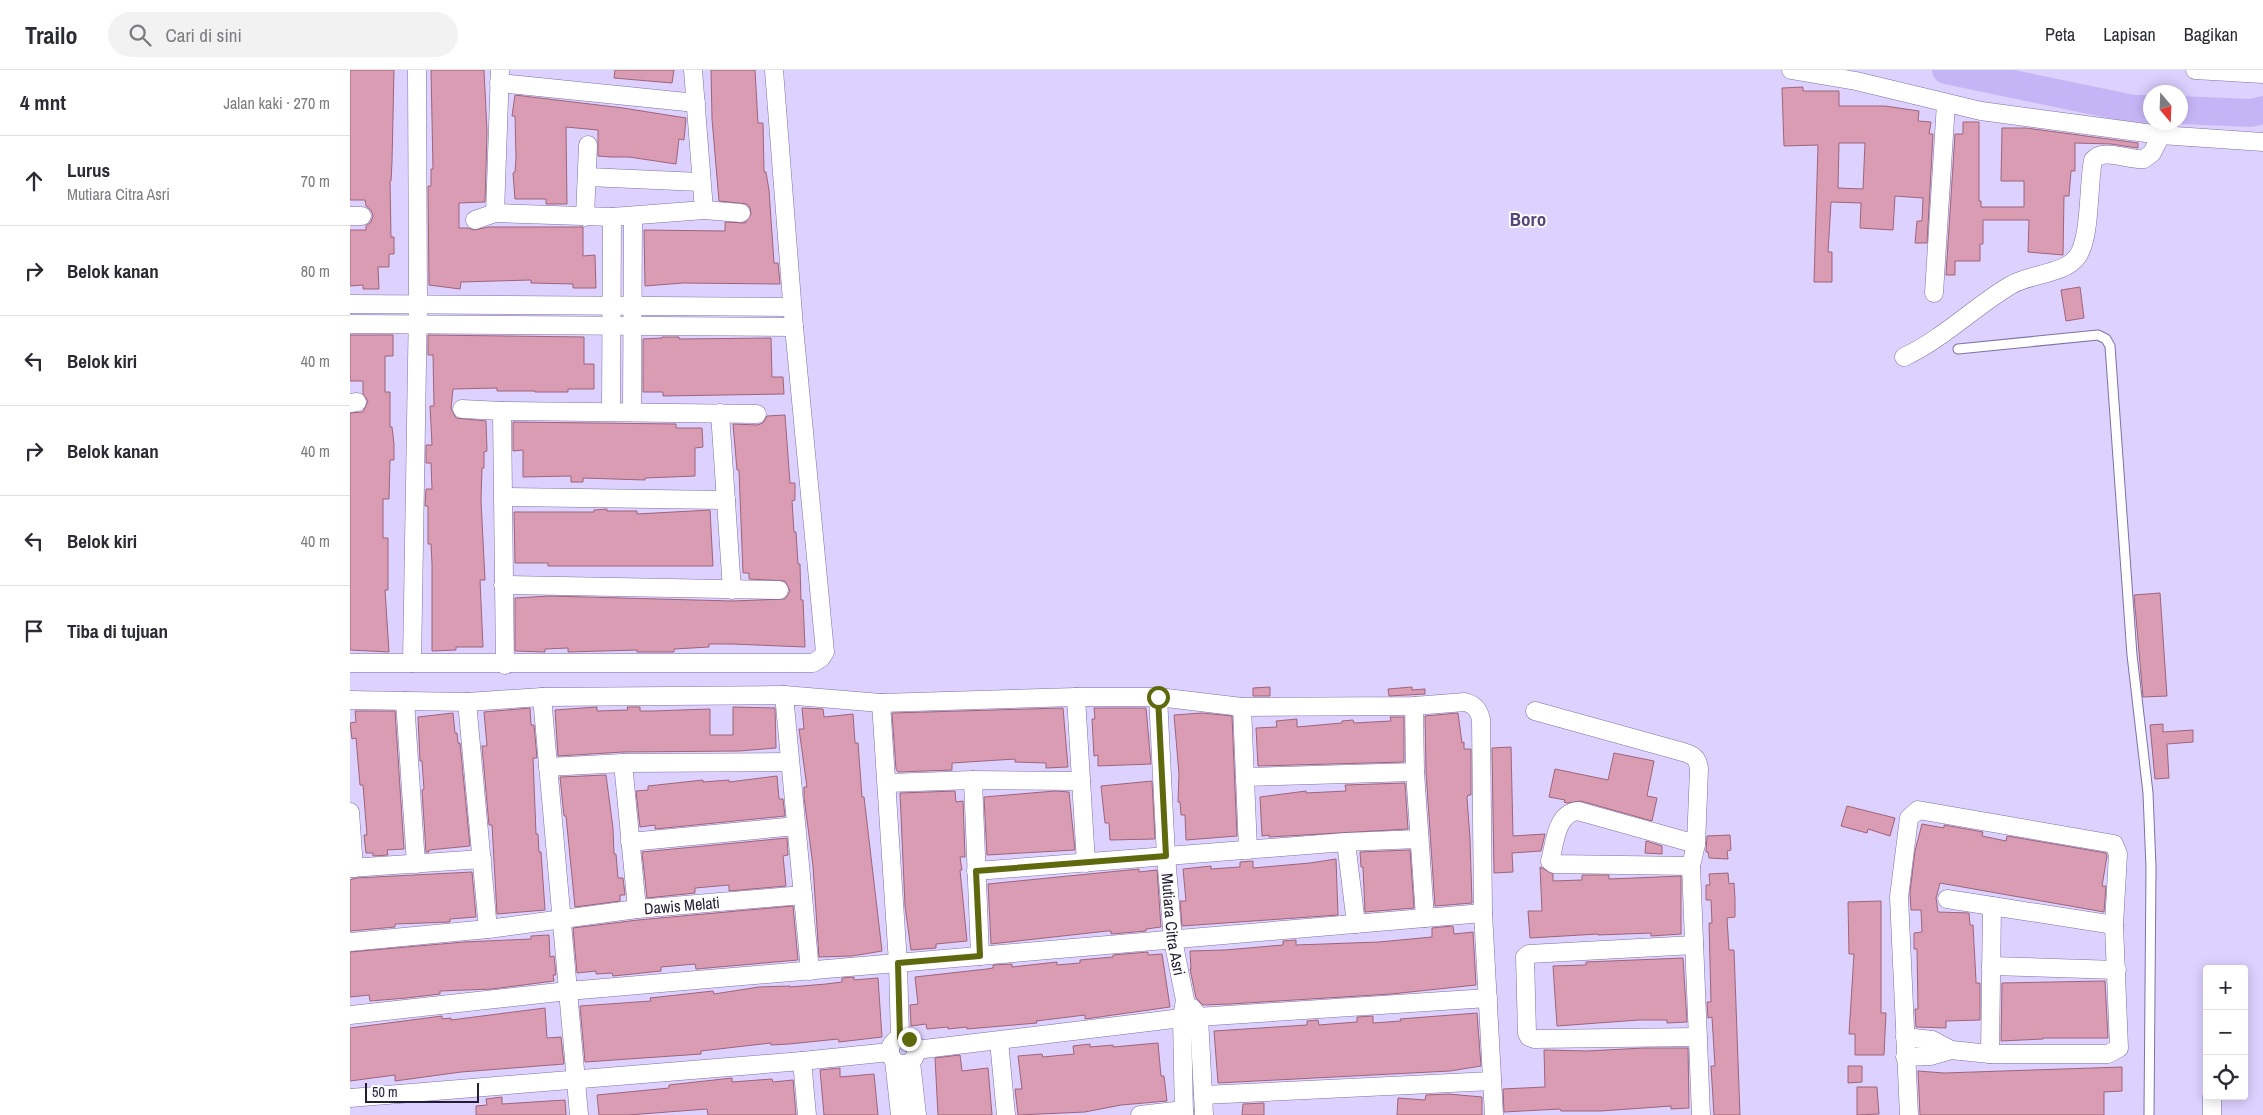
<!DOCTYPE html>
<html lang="id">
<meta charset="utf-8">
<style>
:root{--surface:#fff;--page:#f2f2f3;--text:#2b2b33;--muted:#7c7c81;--line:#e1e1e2}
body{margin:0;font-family:"Archivo Narrow",sans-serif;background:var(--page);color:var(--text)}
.controls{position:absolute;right:15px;bottom:15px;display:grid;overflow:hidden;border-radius:5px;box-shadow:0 2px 12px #0003}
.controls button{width:45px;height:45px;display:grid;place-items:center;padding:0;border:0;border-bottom:1px solid var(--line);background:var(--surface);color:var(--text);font:25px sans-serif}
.compass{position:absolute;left:1793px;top:15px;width:45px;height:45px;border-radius:50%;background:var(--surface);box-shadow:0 2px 12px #0003;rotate:161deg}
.scale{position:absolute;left:15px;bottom:12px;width:114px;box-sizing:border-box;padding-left:5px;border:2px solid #241e33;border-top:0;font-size:14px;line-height:18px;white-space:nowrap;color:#241e33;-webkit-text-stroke:4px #faf9ff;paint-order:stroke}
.stop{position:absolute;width:15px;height:15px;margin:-11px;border:4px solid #5e680c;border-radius:50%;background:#fff}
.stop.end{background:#5e680c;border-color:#fff;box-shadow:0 1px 5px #0008}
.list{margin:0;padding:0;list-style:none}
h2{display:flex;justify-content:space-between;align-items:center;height:65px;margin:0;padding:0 20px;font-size:21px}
h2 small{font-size:16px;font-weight:400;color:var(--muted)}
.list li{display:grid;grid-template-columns:32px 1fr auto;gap:15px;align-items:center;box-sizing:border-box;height:90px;padding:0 20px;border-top:1px solid var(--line)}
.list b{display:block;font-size:19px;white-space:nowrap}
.list p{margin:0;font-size:16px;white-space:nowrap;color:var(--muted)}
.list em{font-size:16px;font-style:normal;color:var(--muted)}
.icon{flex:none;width:28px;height:28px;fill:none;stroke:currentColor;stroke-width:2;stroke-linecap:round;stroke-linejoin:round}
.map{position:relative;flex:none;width:1913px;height:1045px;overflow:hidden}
header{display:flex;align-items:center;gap:30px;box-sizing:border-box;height:70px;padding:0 25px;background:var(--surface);border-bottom:1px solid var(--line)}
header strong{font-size:24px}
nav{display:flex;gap:28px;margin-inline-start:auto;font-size:18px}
.search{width:350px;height:45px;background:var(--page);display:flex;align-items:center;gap:12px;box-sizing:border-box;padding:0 18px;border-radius:28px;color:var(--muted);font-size:19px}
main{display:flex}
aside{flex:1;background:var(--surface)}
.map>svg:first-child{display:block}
</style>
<header>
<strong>Trailo</strong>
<div class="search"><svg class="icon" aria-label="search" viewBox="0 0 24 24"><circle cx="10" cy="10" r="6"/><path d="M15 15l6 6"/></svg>Cari di sini</div>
<nav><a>Peta</a><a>Lapisan</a><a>Bagikan</a></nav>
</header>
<main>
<aside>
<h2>4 mnt<small>Jalan kaki · 270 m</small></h2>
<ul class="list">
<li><svg class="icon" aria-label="ahead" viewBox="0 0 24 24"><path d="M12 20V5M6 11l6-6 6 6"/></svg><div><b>Lurus</b><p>Mutiara Citra Asri</p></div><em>70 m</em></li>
<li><svg class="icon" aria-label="right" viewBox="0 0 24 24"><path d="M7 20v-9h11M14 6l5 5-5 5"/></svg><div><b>Belok kanan</b></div><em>80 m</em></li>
<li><svg class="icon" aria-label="left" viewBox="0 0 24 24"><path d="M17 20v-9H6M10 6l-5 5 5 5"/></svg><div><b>Belok kiri</b></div><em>40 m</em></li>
<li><svg class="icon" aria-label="right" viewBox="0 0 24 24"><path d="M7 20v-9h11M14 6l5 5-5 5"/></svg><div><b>Belok kanan</b></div><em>40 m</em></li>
<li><svg class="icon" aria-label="left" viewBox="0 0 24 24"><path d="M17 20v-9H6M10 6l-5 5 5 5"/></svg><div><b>Belok kiri</b></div><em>40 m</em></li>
<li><svg class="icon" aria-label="arrive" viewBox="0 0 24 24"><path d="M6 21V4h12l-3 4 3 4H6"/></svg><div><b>Tiba di tujuan</b></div></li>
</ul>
</aside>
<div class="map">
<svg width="1913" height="1045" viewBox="0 0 1913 1045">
<rect width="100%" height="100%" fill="#dcd1ff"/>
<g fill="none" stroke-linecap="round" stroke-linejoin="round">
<!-- river -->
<g stroke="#c6b5f6" stroke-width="28">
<path d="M1596,0L1783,39H1800"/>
<path d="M1830,40L1901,43L1913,40"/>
</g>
</g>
<!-- building -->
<g fill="#da9cb2" stroke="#9e6479" fill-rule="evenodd">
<path d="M0,0H44L42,92L41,111H40L41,167H44V184H39V197H28L29,219H13V215L0,216V160H16V156L21,152L23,146L21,140L16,136L15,130H0Z"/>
<path d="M81,0H134L137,62L135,132L109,133V158H118L124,160L139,157H233V186L245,185L246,218H223V214L181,213V210L111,212L110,219L79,215L78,116H81V99H83Z"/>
<path d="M265,0H324L322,13L264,8Z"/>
<path d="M361,0H405L408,53H413L414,102H416L419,120L424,193H428L430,214L333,213L295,216L294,160L375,161V152L395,153L401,144L400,138L397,134L369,131L362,49Z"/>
<path d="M1453,17V21H1489V36H1535L1569,41L1568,51L1581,52L1579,64H1583L1577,173H1565L1567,151H1572L1573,128L1545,126L1543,160L1510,158L1511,133L1481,132L1478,182H1482V212H1464L1468,75L1434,76L1432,18ZM1489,73H1515L1513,119L1488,118Z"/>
<path d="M165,25L273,38L336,48L334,70L329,69L326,94L279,87H261L248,86V60L216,57L217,134H196V129H165L163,103L165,102L166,88L165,46H162Z"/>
<path d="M1613,52H1629V131H1631V137H1674V111H1651L1652,58H1676L1788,73V78L1761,74L1725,73V101H1721L1719,126H1714L1713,185L1678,182L1679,150H1633V174H1630V191H1605V205H1596L1605,64H1613Z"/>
<path d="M1730,217L1734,248L1716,251L1711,220Z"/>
<path d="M0,265H43V286H35V322H40V357H42L44,374V390H40L39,429H33V468H38V520H35L39,582L0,580V343L13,342L18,331L13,324V311H0Z"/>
<path d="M78,265L234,267V294H244V319H218V322H185V321H147V318L103,319L101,339L106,348L136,351L137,381L134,382V398H132L131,430L135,510H130L133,577H106V580L82,581V494L81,474H78V436H75L76,419H82L81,393H76V375H82L80,336H84L83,285H78Z"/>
<path d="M312,267H329V269L421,268L422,307H433L434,324L313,326V322H293V269L312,268Z"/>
<path d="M435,345L440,413H445V430L442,431L444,462H446L448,494H450L451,530H453L455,577L382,574H359V577L324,579V582H287V580L218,582V578L195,579V582L165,581V528L199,526L382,531L435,529L440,521L435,511L399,509V503H393L389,400H387L383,354L407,355L413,353L417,346Z"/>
<path d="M163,352L326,354V358H352L353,377L345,378V406L295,408V410L233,408V412H221V406L173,407V380L163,381Z"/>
<path d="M257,439V441H287V444L360,440L363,496H198V493H165L164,442H244V440Z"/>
<path d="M1810,523L1817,626L1793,627L1784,525Z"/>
<path d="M920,617V626H903V618Z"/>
<path d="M1062,617V620L1075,619V624L1039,626L1038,619Z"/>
<path d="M247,637V641L278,640L277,637H290V641H302L360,639V665H383V637L425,638L426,678L389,681L273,682L208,686L205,640Z"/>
<path d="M180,638L181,655H184L187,688H183L186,764H188L189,782H191L195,840L147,844L142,755H139L132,676H137L134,642Z"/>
<path d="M452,638L473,639L474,647L503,644L505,673H508L512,727H514L532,881L502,886L469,887L463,796L454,727V717H457L449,659H454Z"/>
<path d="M713,638L718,697L696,698V693L665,692V689L602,693V700L548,702L546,699L542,643Z"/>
<path d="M744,638H796L801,694L748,696V685L744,686L742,649H745Z"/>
<path d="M5,641H45L54,779L37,780L38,785L23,786V783H16L14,765H17L13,715H10L6,668L2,669L0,653L6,652Z"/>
<path d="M103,643L105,663H107L108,673H110L120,776L79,780V782H76L72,720L74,719L72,691H70L68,647Z"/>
<path d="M852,643L882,646L887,766L836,770L835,745H831L830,732H828L829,704L824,645Z"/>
<path d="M1108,643L1112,673L1114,672V679H1121V725H1118L1117,728L1120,768L1122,833L1085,836L1076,702L1075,646Z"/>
<path d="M1040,647H1054V692L908,696L906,658L927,657L926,651L947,649V657L992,653V651L1003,650L1004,653L1041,651Z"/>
<path d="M1813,654V662L1843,660V672L1817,674L1819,708L1805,709L1800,655Z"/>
<path d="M1161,677L1163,766L1195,764L1191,781L1162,783L1163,802L1144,803L1142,678Z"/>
<path d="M1264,683L1304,691L1297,726L1307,728L1302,751L1231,731L1217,733L1214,732L1215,730L1199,727L1205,699L1258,710Z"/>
<path d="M256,705L263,758L264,784H266L268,808H273L275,825H270V831L225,837L216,746H214L210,707Z"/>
<path d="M427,706L429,729H433L435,746L305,759V755L290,757L286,721L298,720V716L353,710V712L379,710V712Z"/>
<path d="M802,711L805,769L760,770L759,753H755L751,716Z"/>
<path d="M1055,713L1058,759L919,767V765L912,766L910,727L956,721V723L996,721L995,715Z"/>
<path d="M605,721L606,732L613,731L615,787H610L612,800H610L617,871L586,874V878L561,880L555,836L550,723Z"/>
<path d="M705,721L719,722L725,780L637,785L634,727Z"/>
<path d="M1497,736L1545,748L1540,766L1518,759L1517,763L1491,756Z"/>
<path d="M1572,754L1594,758V755L1633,762L1632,766L1656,771L1657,766L1756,783L1757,786L1752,816H1756L1754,842L1590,813L1586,828L1588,842L1619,843L1620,855H1623L1626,911V913H1630V950L1596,951V958L1566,957L1565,939H1568L1567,879H1564V863L1572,862L1571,840H1561L1560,822L1565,781Z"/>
<path d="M1380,765L1381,780L1377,781L1378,789L1359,788L1358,782H1356L1357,766Z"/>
<path d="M437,768L438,785L433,786L436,816L379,821V815L345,818V823L297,828L292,782Z"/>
<path d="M1296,771L1312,776V784L1295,783Z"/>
<path d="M1060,780L1064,838L1015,842L1013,797H1011L1010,782Z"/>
<path d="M986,789L988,845L832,856L830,831H836L833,799L861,796V799L890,797V792L903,791V798L960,793Z"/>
<path d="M1190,797L1203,804V811L1232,810V805H1259V809L1331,806V864L1301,866V863L1248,865V864L1180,868L1178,841H1192Z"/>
<path d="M789,799V802L807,800L811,857L796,859V861L761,864V861H757L641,874L638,814Z"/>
<path d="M122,802L126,847L100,849V852L45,854V857L0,861V810L6,808Z"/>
<path d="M1378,803L1379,814L1384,813L1385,829V847L1377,848L1379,880H1384L1390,1045H1364L1361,996H1365L1362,947L1358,948L1357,932H1361L1359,853H1362L1361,830H1356V815H1360L1359,804Z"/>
<path d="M1531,831V943H1536L1534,985H1505V964H1499L1504,884H1499L1498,832Z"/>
<path d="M443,836L448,890L346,899L345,894L311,897V901L263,906L262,903L246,904V901L227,903L223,858L288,850Z"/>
<path d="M1103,856L1104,864L1123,862L1126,915L1041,924L880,934L853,935L846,928L840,899H841L840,881L875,880L933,875V871L946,870V875L1029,872L1082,867V858Z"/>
<path d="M199,865L200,887L204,886L206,905H203L204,911L142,919L90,921V924L56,928L20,931L19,925L0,927V882L114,872L181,869V866Z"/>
<path d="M798,882V885L812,884L820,937L735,949V945L686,951L687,953L617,959V957L598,959V957L577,959L576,954L561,956L560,935L568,934L565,907L637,899L643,898V895L662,894V897L707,892V895L730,893V890L763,887V885Z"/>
<path d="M1333,888L1337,952L1317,953V950H1289L1207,956L1203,896L1236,895V892Z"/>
<path d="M504,907V910L528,908L532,967L489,972L488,969L439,974L421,975V973L351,981V984L235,992L230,936L301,931L300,928L363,921L364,924L409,917L440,916V917L476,914L492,912V908Z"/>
<path d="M1755,911L1758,968H1693V969L1651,971L1652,913Z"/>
<path d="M195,938L197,968L211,967L214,994L111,1002L45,1011V1005L0,1011V958L92,946V949L101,948V950Z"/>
<path d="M1127,943L1131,996L1100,1001L868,1013L864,961L957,955V951L968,950L969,955L981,954L1007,952V947L1023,946V953L1051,951L1050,949Z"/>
<path d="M808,973L811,1006H814L817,1031L771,1035L735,1042L668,1045L665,1019H672L668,986L692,984L693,987L724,984L723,976L740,974V977L763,975V977Z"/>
<path d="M1294,978H1338L1339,1038L1321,1039V1036L1251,1041H1211L1210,1039L1154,1042L1153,1019L1195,1017L1194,980L1237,981Z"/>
<path d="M610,985L612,1001L638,998L642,1045H588L585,988Z"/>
<path d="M1498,996H1512V1012L1498,1013Z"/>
<path d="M1772,997V1021L1754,1022V1045H1570L1568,1001L1594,1003Z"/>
<path d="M490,998V1007L524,1004L528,1045H474L470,1000Z"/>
<path d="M382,1008V1012L422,1009L423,1012L443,1010L446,1045H358L357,1039L278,1045H249L247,1025L319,1018V1015Z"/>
<path d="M1507,1017H1527L1529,1044L1507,1045Z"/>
<path d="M1098,1024L1132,1027V1045H1047L1048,1028L1075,1030L1076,1025Z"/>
<path d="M152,1027V1034L215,1030L216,1045H126V1036L137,1035L136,1029Z"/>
<path d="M914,1033V1045H892L893,1034Z"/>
</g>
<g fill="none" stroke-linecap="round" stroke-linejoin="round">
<!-- lane casing -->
<g stroke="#7f71a5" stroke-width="11">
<path id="lane" d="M1608,279L1748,265L1756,269L1760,276L1782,585L1798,723L1801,798L1799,1045"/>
</g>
<!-- street casing -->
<g stroke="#7f71a5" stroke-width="19">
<g id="street">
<path d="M343,0L354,140"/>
<path d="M1441,0L1506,11L1631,41L1811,65L1913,72"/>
<path d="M1845,0L1913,4"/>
<path d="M149,13L346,33"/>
<path d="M238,107L350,112"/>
<path d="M145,143L150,0"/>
<path d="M0,146H12"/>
<path d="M235,147L238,75"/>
<path d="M125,150L145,143L262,147L354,140L391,143"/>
<path d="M1584,223L1596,33"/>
<path d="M0,234L442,237"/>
<path d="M0,254L444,257"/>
<path d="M1554,287C1594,268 1624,237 1661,215C1679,204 1715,204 1727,187C1741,169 1738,115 1743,90C1754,77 1779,91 1794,89L1802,83L1811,65"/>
<path d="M0,333L7,332"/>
<path d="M112,339L152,341L407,344"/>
<path d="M152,341L155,595"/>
<path d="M261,341L262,147"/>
<path d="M282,342L283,146"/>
<path d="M370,343L382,520"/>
<path d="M154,427L376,430"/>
<path d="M153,515L429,520"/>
<path d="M0,593H463L471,588L475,582L444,257L424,0"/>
<path d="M62,593L68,234L67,0"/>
<path d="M434,625L460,901"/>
<path d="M192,627L229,1045"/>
<path d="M726,627L736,793"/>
<path id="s1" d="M808,627L816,786L823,870L835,930L832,948L834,1045"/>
<path d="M0,630L117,632L192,627L434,625L531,633L726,627H808L892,637L1064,636L1115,632C1125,635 1128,639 1131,649L1133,843L1144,1045"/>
<path d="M55,631L66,794"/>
<path d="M117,632L138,859"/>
<path d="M531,633L548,893L550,968"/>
<path d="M1064,636L1065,702L1075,848"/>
<path d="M892,637L898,780"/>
<path d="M1185,641L1333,682C1343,685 1348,688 1349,699L1346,774L1341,796L1351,1045"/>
<path d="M273,693L287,839"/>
<path d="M198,697L273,693L440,692"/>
<path d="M895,707L1065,702"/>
<path d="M623,710L630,886"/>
<path d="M538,713L623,710L731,711"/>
<path d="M0,742L4,798"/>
<path d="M280,772L446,756"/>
<path d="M996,772L1006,854"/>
<path d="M1341,796L1204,794L1200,791C1205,773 1206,743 1228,741L1346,774"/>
<path d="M0,798L132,789"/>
<path d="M626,801L996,772L1068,769"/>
<path d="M1597,829L1642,836"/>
<path id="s2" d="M0,872L138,859L287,839L453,825"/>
<path d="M1344,875L1179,884L1175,887L1177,963L1179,967L1184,969L1348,967"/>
<path d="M1641,896L1767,900"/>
<path d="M842,938L849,947L854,1045"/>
<path d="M0,945L218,921L1133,843"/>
<path d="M1555,967L1582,970L1601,980"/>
<circle cx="553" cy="981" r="13"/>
<path d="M649,971L656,1045"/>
<path d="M566,980L832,948L1138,928"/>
<path d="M1640,984L1642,836L1764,855"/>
<path d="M1555,987L1580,986L1601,980L1640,984H1758L1769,978L1764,855L1768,784L1764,774L1568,740L1559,748L1549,827L1559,1045"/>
<path d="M544,990L550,1045"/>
<path d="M452,991L457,1045"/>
<path d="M561,992L567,1045"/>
<path d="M853,1025L1142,1011"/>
<path d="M1862,1026V1045"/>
<path d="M0,1028L452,991L540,982"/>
<path d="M790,1045L834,1040"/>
</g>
</g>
<!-- lane -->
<use href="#lane" stroke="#fff" stroke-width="9"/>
<!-- street -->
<use href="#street" stroke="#fff" stroke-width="18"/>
</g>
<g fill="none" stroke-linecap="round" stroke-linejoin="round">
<!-- route -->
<path stroke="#5e680c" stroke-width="6" d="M559,969L550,968L548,893L630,886L626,801L816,786L808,627"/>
</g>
<g text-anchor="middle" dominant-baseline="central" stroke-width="4" stroke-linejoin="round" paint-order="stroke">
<!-- street labels -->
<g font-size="16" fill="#241e33" stroke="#faf9ff">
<text stroke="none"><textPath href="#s2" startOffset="334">Dawis Melati</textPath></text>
<text stroke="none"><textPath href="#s1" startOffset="228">Mutiara Citra Asri</textPath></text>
</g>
<!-- quarter labels -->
<g font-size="19" font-weight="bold" fill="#544676" stroke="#faf9ff">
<text x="1178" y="149">Boro</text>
</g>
</g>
</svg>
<div class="controls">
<button>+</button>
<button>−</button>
<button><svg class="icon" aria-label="locate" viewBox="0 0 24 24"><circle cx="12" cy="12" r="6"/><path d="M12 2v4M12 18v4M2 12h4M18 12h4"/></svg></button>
</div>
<svg class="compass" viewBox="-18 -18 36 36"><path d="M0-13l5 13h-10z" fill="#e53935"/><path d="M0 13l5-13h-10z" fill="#7c7c81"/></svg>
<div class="scale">50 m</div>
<div class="stop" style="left:808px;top:627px"></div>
<div class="stop end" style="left:559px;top:969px"></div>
</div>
</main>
